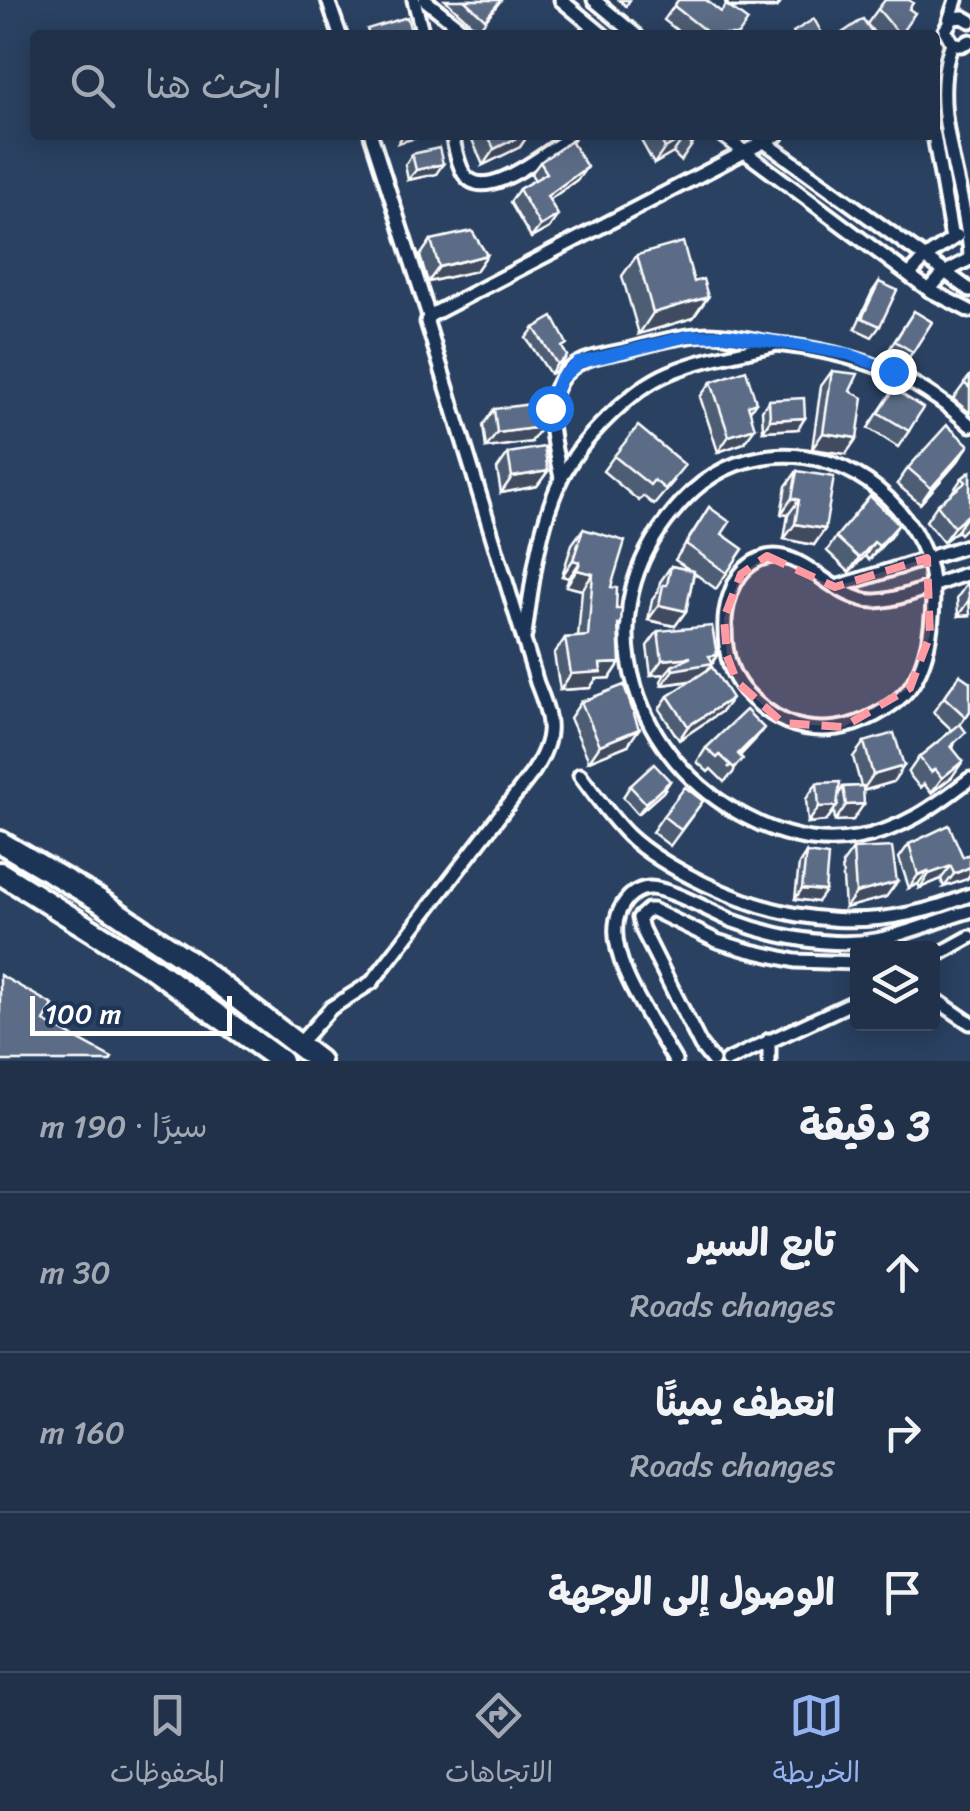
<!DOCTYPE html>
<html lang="ar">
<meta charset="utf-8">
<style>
:root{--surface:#203149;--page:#283950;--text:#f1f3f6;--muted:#a2a9b4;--line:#3d4c61;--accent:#95b2f1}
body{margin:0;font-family:Sriracha,"Playpen Sans Arabic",sans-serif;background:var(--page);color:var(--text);direction:rtl}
.controls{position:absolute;right:30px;bottom:30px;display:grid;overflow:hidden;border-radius:10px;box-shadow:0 5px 25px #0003}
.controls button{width:90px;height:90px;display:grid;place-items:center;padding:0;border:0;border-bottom:2px solid var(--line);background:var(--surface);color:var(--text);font:50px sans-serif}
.scale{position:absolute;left:30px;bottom:25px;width:202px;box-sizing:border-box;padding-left:10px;border:5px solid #fff;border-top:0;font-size:28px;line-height:35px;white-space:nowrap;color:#fff;-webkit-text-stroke:8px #1d3557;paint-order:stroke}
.stop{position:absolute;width:30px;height:30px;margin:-22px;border:8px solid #1a73e8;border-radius:50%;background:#fff}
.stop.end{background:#1a73e8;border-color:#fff;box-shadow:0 2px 10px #0008}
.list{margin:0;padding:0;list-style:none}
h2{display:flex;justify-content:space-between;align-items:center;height:130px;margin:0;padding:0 40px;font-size:42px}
h2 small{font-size:32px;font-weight:400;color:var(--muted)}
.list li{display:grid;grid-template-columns:65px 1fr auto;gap:30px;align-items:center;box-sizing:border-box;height:160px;padding:0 40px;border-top:2px solid var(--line)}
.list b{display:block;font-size:38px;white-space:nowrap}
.list p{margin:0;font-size:32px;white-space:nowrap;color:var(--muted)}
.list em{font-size:32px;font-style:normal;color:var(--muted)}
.icon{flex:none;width:55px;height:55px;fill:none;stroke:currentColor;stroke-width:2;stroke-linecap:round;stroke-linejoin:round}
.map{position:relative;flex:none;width:970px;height:1061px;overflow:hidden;direction:ltr}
.search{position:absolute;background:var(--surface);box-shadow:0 5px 25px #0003;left:30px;right:30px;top:30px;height:110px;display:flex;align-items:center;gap:25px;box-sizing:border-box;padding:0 35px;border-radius:10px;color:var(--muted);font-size:38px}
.sheet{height:610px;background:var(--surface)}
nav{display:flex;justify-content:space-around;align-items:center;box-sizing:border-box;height:140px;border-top:2px solid var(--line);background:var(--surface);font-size:28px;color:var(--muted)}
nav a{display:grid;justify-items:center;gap:5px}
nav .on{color:var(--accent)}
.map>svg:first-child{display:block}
</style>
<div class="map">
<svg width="970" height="1061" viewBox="0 0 970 1061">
<rect width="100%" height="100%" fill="#2a4161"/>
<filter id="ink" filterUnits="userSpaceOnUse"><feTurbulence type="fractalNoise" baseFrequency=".01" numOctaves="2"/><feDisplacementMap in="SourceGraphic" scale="20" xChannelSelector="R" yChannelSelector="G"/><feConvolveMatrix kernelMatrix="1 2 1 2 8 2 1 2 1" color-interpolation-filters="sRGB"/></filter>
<g filter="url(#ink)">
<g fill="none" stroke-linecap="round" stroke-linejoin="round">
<!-- street casing -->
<g stroke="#fff" stroke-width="19">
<g id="street">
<path d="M328,0L340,35"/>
<path d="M414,0L423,35"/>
<path d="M425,0L469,35"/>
<path d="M561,0L603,35"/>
<path d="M594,0L636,35"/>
<path d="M733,0H773"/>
<path d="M949,21L956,0"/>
<path d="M970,21L963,17L953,18L945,30L952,43L961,45L970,41"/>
<path d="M952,43C927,110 966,186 970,255"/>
<path d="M452,135C455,147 457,163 464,174C484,204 540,156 562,143L567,135"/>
<path d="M722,135L929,290L970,311"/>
<path d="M755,135L970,290"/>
<path d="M934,135L952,239"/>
<path d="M910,274L926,257L957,236"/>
<path d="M929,290L944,273L970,259"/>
<path d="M429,316L777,135"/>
<path d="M561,478C555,447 542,410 560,381C573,358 603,355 627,350C653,343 682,335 709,334C732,334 755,341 777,344C854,353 912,372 970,425"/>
<path d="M970,573C940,581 908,599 876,601C828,603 792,526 745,569C731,583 724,610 725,629C725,651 730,674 744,690C771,719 798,733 837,728C861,725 893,708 908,690C932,661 940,590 926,556C899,486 825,440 750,460C713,469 688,492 666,521C586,625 637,761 746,817C780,835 817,845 856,838C901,831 935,806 970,779"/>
<path d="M836,587L970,545"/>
<path d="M525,635C532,583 538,527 561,479C579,441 631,389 669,373C701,359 739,353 773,345"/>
<path d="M580,775C595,795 610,817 628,835C649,855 678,871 705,884C793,926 878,933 970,895"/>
<path d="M932,958L970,937"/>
<path d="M932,997L970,1023"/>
<path d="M298,1045L331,1008L372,982L533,772C556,737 552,720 537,683L427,322L429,316L371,135"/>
<path d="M675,1061C654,1024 600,952 620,910C626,898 635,889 649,888C668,887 713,913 733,921C775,937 831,948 876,940C907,934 939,920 970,911"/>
<path d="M713,1061L701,1046L642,929L639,918L648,910H653L717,941L747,950L795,961L858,963"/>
<path d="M727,1061L858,1000"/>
<path d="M769,1061V1040"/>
</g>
</g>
<!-- highway casing -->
<g stroke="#fff" stroke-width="28">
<g id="highway">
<path d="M0,842L97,899L189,961L319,1061"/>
<path d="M0,873L152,968L281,1061"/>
</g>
</g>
<!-- street -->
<use href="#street" stroke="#1d3557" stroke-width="11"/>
<!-- highway -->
<use href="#highway" stroke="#1d3557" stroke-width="20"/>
</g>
<!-- wall -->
<g fill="#4e5d73" stroke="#fff" stroke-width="2.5">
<path d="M445,0H501L478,30Z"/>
<path d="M619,0H630L626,6Z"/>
<path d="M674,6L738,35H683L664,20Z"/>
<path d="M878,9H909L900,35H876L867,24Z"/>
<path d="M470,135H528L520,147L483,165Z"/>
<path d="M638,135H699L681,161L673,153L654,164Z"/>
<path d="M412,154L436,174L408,180L405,165Z"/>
<path d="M540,162L578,179L549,200V228L531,238L510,202L519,189L535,180L531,174Z"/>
<path d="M431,240L487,255L476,271L428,282L420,256Z"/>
<path d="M637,255L694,282L708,297L693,318L639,334L622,276Z"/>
<path d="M879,282L880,326L872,337L855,329L872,292Z"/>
<path d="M914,311L932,322L906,362L888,351Z"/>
<path d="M534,328L563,349L567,356L556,371L550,374L526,338Z"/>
<path d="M832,371L850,391L846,454L812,449L821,386Z"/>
<path d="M970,376V413L953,399Z"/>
<path d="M711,382L756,402L750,411L744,443L718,452L700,397Z"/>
<path d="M894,389L909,431L898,447L868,428Z"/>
<path d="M769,400L798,429L763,431L762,410Z"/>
<path d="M494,409L531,442L486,448L483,425Z"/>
<path d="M508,453L548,471L537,486L501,493L497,469Z"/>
<path d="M614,456L674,481L654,505L643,496L639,501L603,471Z"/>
<path d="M958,461L920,504L897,484L908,468Z"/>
<path d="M797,471L825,529L814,545L784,539L788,515L781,514L786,486Z"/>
<path d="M970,472V524L960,534L957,531L943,542L926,521L937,505L951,494L962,478Z"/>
<path d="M709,507L722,534L743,549L716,589L694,573L686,611L675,626L648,620L652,600L658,592L660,582L671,566L690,570L675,560Z"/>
<path d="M583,529L611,587L621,624L618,628L620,663L610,678L596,679L590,688L560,690L554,654L565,638L578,637L582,590L566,586L569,578L562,576L572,544Z"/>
<path d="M836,537H890L869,560L865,556L849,572L827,551Z"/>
<path d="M968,582L970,615L958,616L957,598Z"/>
<path d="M658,631L717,655L708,670L722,711L679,740L659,709L668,696L692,681L662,685L661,681L665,674L651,675L647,646Z"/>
<path d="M960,675L970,711L960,725L953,749L952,777L931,793L924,784L920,788L908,773L919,757L952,730L933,712Z"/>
<path d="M581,702L628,745L589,761L570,718Z"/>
<path d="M754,741L740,756L733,773L724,782L711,769L708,772L697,762L706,748Z"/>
<path d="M864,742L893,782L863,791L853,820L835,821L834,811L826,821L808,823L806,799L817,783L838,795L843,787L861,786L853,757Z"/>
<path d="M670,781L663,792L638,814L623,797L630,786Z"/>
<path d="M703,801L670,846L652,832L663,816Z"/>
<path d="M909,844L963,857L970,854V874L967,879L944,887L941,879L920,888L918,884L909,888L899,858Z"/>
<path d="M853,849L897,882L886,897L845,908L842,864Z"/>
<path d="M806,853L817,902L795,899L799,864Z"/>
</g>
<!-- shaded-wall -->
<g fill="#404c5e" stroke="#fff" stroke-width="2.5">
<path d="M403,135H427L398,143Z"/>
<path d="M523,135H528L520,147L483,165L494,149Z"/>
<path d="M684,137L673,153L654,164L665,148Z"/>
<path d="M443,164L436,174L408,180L416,170Z"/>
<path d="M587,167L578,179L538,208L547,196Z"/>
<path d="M558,215L549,228L531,238L540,226Z"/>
<path d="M487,255L476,271L428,282L439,267Z"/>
<path d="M708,297L693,318L639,334L653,313Z"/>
<path d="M563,360L556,371L550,374L557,364Z"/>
<path d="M805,418L798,429L763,431L770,420Z"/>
<path d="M542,427L531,442L486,448L497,433Z"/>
<path d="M755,428L744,443L718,452L729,436Z"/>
<path d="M823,433L857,438L846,454L812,449Z"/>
<path d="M969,445L958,461L920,504L931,488Z"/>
<path d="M548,471L537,486L501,493L512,477Z"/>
<path d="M792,498L799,500L788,515L781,514Z"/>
<path d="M968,515L957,531L943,542L954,527Z"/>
<path d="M795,524L825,529L814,545L784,539Z"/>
<path d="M899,524L890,537L869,560L879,546Z"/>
<path d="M874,542L865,556L849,572L859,558Z"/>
<path d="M573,560L580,562L569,578L562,576Z"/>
<path d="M577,570L593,574L582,590L566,586Z"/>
<path d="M969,600L970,615L958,616Z"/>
<path d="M659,605L686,611L675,626L648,620Z"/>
<path d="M717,655L702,679L662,685L673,670L672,666L665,674L651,675L662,660Z"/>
<path d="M620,663L610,678L596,679L590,688L560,690L571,674L600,664Z"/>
<path d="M732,698L722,711L679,740L688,726Z"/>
<path d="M764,728L754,741L728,768L738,754Z"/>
<path d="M639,729L628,745L589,761L600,745Z"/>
<path d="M963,761L952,777L931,793L942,778Z"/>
<path d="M904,766L893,782L862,791L873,775Z"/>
<path d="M670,781L663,792L638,814L646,803Z"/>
<path d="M864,804L853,820L835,821L846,805Z"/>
<path d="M837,806L826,821L808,823L819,807Z"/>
<path d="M951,866L941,879L920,888L929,874Z"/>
<path d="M970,867V874L967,879L944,887L954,874Z"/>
<path d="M928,871L918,884L909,888L918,875Z"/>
<path d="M897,882L886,897L845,908L856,893Z"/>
<path d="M802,889L825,891L817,902L795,899Z"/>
</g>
<!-- building -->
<g fill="#5b6c86" stroke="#fff" stroke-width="2.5">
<path d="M464,0H501L485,19Z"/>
<path d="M678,0H706L721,12L726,5L748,21L738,35H705L707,32L674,6Z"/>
<path d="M885,0H909L913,3L909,9L915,13L900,35L878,9Z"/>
<path d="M407,17L412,35H369L367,29Z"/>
<path d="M814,19L823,35H794L793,32Z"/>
<path d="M863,19L874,35H839Z"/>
<path d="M488,135H523L494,149Z"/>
<path d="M658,135H699L692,145L684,137L665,148Z"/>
<path d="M571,141L587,167L547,196L558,215L540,226L519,189L547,173L540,162Z"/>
<path d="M439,148L443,164L416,170L412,154Z"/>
<path d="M472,231L487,255L439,267L431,240Z"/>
<path d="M683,242L694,282L703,279L708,297L653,313L637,255Z"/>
<path d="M879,282L897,290L880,326L862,318Z"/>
<path d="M914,311L932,322L913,352L895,341Z"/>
<path d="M553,317L567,344L562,347L567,356L563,360L557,364L534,328Z"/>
<path d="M746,370L756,402L748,405L755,428L729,436L711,382Z"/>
<path d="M832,371L858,374L850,391L863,398L857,438L823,433Z"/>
<path d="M970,376V388L964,383Z"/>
<path d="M894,389L923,408L909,431L879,413Z"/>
<path d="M804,398L805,418L770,420L769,400Z"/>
<path d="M539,403L542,427L497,433L494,409Z"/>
<path d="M947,425L969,445L931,488L908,468Z"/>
<path d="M638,426L685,465L665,489L654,480L650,485L614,456Z"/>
<path d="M544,447L548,471L512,477L508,453Z"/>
<path d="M797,471L834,477L825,529L795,524L799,500L792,498Z"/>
<path d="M970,472V517L968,515L954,527L937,505L966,482L962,478Z"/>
<path d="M870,496L899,524L879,546L874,542L859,558L836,537Z"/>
<path d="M709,507L730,522L722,534L743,549L727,573L686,544Z"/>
<path d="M583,529L625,541L611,587L617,588L616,609H622L621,624H618L620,663L600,664L601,672L571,674L565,638L588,636L593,574L577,570L580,562L573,560Z"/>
<path d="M671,566L694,571L686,611L659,605L663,585H667Z"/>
<path d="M712,626L717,655L709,656L713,663L673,670L672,666L691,657L662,660L658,631Z"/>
<path d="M712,667L732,698L688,726L668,696Z"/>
<path d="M960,675L970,682V711L966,717L944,697Z"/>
<path d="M624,685L639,729L600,745L581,702Z"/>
<path d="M746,710L764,728L738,754L743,759L734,768L720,755L717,758L706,748Z"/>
<path d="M960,724L966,732L951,746L963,761L942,778L935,769L931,772L919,757Z"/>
<path d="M894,733L904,766L873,775L864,742Z"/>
<path d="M654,764L670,781L646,803L630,786Z"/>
<path d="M840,782L837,806L819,807L817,783Z"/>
<path d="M863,786L864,804L846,805L843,787Z"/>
<path d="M685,787L703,801L681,830L663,816Z"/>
<path d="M949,825L963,857L970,854V867L954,874L951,866L929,874L928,871L918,875L909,844Z"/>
<path d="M892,847L897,882L856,893L853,849Z"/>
<path d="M806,853L828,856L825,891L802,889Z"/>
<path d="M0,975L53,1005L44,1021L112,1058L110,1061H0Z"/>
</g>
</g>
<g fill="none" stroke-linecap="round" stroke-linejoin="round" filter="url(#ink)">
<!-- route -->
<path stroke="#1a73e8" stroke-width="12" d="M550,408L560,379L578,363L688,336L728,335L803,346L848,354L893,371"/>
</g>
<!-- marked area -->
<path fill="#ff9aa2" fill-opacity="0.2" stroke="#ff9aa2" stroke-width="8" stroke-dasharray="20 12" stroke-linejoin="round" d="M767,556L835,587L927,558L930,635L910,688L843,727L783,723L737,682L727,656L724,618L741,574Z"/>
</svg>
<div class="controls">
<button><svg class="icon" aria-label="layers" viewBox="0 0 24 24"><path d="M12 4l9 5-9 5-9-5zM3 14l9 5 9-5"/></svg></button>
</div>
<div class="scale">100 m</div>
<div class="stop" style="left:550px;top:408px"></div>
<div class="stop end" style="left:893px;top:371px"></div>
<div class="search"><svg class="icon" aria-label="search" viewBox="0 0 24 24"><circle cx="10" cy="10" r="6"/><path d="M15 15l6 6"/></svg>ابحث هنا</div>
</div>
<section class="sheet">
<h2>3 دقيقة<small>سيرًا · 190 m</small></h2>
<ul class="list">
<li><svg class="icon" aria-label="ahead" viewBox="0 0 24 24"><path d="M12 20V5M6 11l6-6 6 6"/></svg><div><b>تابع السير</b><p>Roads changes</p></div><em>30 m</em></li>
<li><svg class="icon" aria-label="right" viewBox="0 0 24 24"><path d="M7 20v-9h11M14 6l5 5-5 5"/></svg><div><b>انعطف يمينًا</b><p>Roads changes</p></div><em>160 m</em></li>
<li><svg class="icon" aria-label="arrive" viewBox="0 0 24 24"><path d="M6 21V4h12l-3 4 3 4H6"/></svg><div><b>الوصول إلى الوجهة</b></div></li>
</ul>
</section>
<nav>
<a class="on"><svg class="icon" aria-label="map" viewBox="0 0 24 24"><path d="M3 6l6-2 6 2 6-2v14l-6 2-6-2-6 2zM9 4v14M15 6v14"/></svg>الخريطة</a>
<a><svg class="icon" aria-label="directions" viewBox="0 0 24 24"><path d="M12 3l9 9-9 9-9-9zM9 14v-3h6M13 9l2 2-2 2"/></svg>الاتجاهات</a>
<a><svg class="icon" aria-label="saved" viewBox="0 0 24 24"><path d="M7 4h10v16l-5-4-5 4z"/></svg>المحفوظات</a>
</nav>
